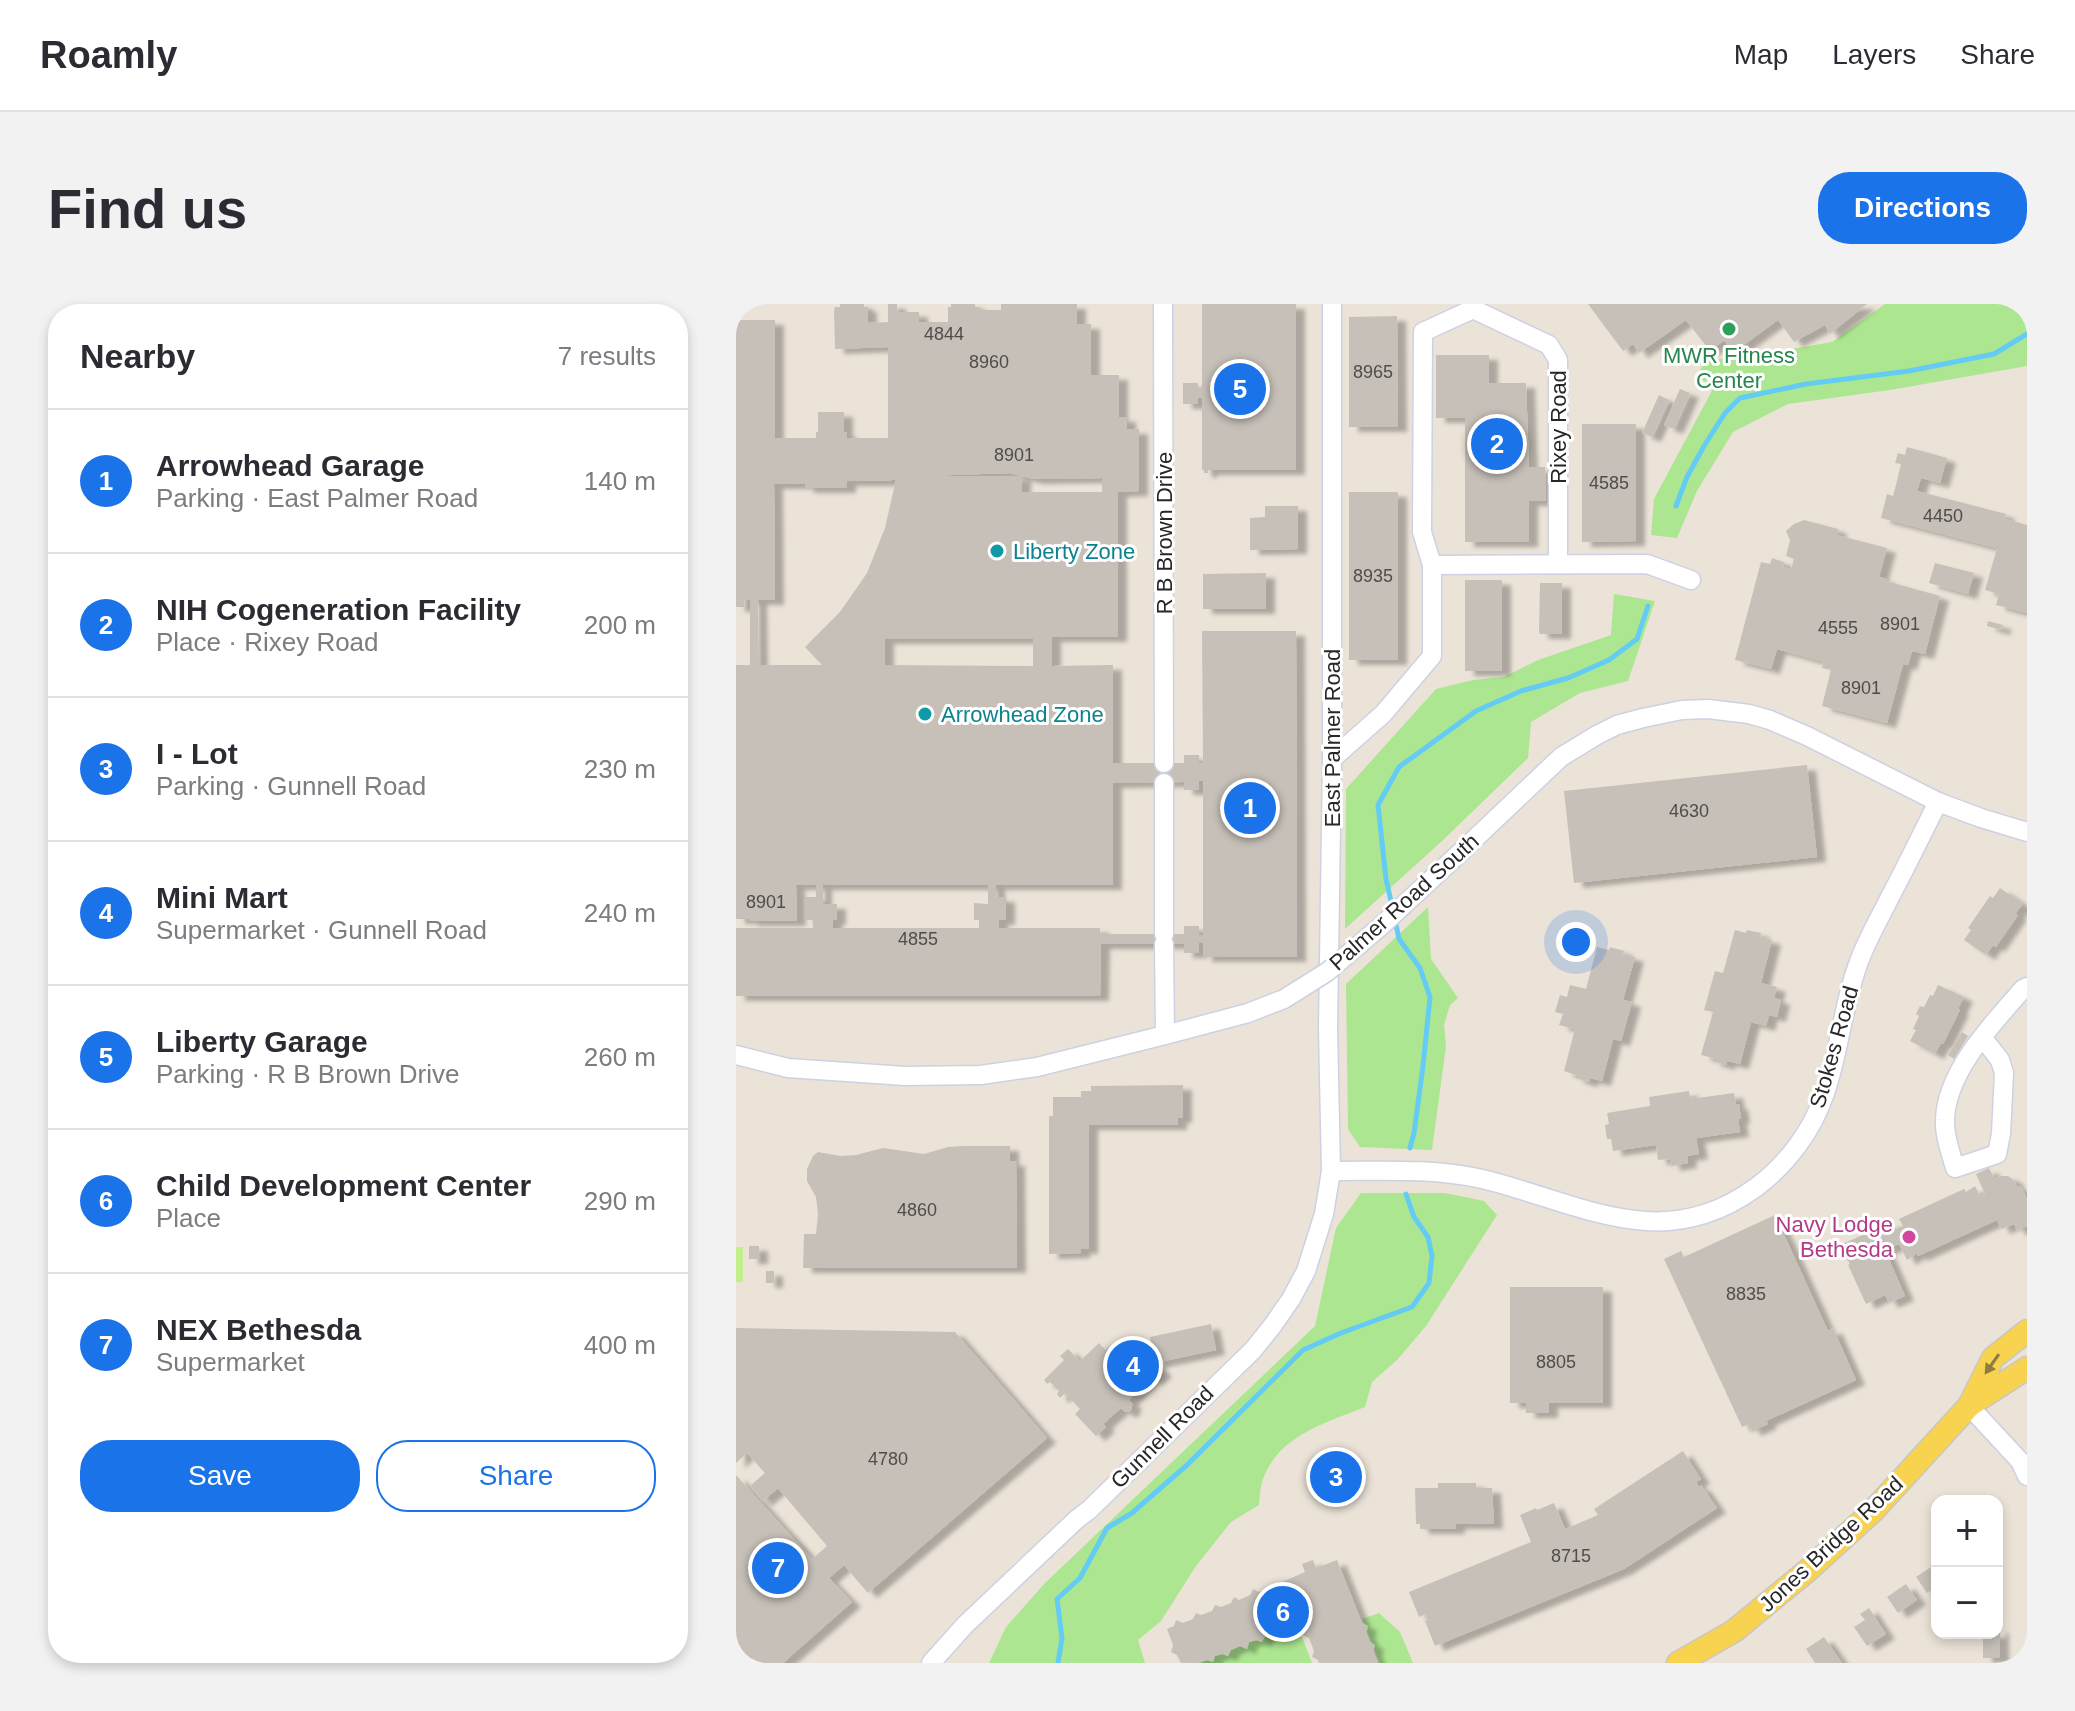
<!DOCTYPE html>
<meta charset="utf-8">
<style>
:root{--surface:#fff;--page:#f2f2f3;--text:#2b2b33;--muted:#7c7c81;--line:#e1e1e2;--accent:#1a73e8}
body{margin:0;font-family:Arial,sans-serif;background:var(--page);color:var(--text)}
.controls{position:absolute;right:24px;bottom:24px;display:grid;overflow:hidden;border-radius:16px;box-shadow:0 4px 12px #0003}
.controls button{width:72px;height:72px;display:grid;place-items:center;padding:0;border:0;border-bottom:2px solid var(--line);background:var(--surface);color:var(--text);font:40px sans-serif}
.you{position:absolute;left:840px;top:638px;width:28px;height:28px;margin:-20px;border:6px solid #fff;border-radius:50%;background:#1a73e8;box-shadow:0 0 0 12px #1a73e833}
.badge{display:grid;place-items:center;width:52px;height:52px;border-radius:50%;background:var(--accent);color:#fff;font-size:26px;font-weight:700}
.pin{position:absolute;translate:-50% -50%;border:4px solid #fff;box-shadow:0 2px 8px #0006}
.list{margin:0;padding:0;list-style:none}
h2{display:flex;justify-content:space-between;align-items:center;height:104px;margin:0;padding:0 32px;font-size:34px}
h2 small{font-size:26px;font-weight:400;color:var(--muted)}
.list li{display:grid;grid-template-columns:52px 1fr auto;gap:24px;align-items:center;box-sizing:border-box;height:144px;padding:0 32px;border-top:2px solid var(--line)}
.list b{display:block;font-size:30px;white-space:nowrap}
.list p{margin:0;font-size:26px;white-space:nowrap;color:var(--muted)}
.list em{font-size:26px;font-style:normal;color:var(--muted)}
.actions{display:flex;gap:16px;padding:24px 32px}
.actions a{flex:1;padding:18px 0;border:2px solid var(--accent);border-radius:32px;text-align:center;font-size:28px;color:var(--accent)}
.actions .main{background:var(--accent);color:#fff}
.map{position:relative;flex:none;width:1291px;height:1359px;overflow:hidden;border-radius:32px}
header{display:flex;align-items:center;gap:48px;box-sizing:border-box;height:112px;padding:0 40px;background:var(--surface);border-bottom:2px solid var(--line)}
header strong{font-size:38px}
nav{display:flex;gap:44px;margin-inline-start:auto;font-size:28px}
.intro{display:flex;align-items:center;justify-content:space-between;box-sizing:border-box;height:192px;padding:0 48px}
h1{margin:0;font-size:56px}
.button{padding:20px 36px;border-radius:32px;background:var(--accent);color:#fff;font-size:28px;font-weight:700}
main{display:flex;gap:48px;padding:0 48px}
aside{flex:1;background:var(--surface);border-radius:32px;box-shadow:0 4px 12px #0003}
.map>svg:first-child{display:block}
</style>
<header>
<strong>Roamly</strong>
<nav><a>Map</a><a>Layers</a><a>Share</a></nav>
</header>
<div class="intro"><h1>Find us</h1><a class="button">Directions</a></div>
<main>
<aside>
<h2>Nearby<small>7 results</small></h2>
<ul class="list">
<li><span class="badge">1</span><div><b>Arrowhead Garage</b><p>Parking · East Palmer Road</p></div><em>140 m</em></li>
<li><span class="badge">2</span><div><b>NIH Cogeneration Facility</b><p>Place · Rixey Road</p></div><em>200 m</em></li>
<li><span class="badge">3</span><div><b>I - Lot</b><p>Parking · Gunnell Road</p></div><em>230 m</em></li>
<li><span class="badge">4</span><div><b>Mini Mart</b><p>Supermarket · Gunnell Road</p></div><em>240 m</em></li>
<li><span class="badge">5</span><div><b>Liberty Garage</b><p>Parking · R B Brown Drive</p></div><em>260 m</em></li>
<li><span class="badge">6</span><div><b>Child Development Center</b><p>Place</p></div><em>290 m</em></li>
<li><span class="badge">7</span><div><b>NEX Bethesda</b><p>Supermarket</p></div><em>400 m</em></li>
</ul>
<div class="actions"><a class="main">Save</a><a>Share</a></div>
</aside>
<div class="map">
<svg width="1291" height="1359" viewBox="0 0 1291 1359">
<defs>
<filter id="shadow"><feDropShadow dx="9" dy="5" stdDeviation="2" flood-color="#0004"/></filter>
</defs>
<rect width="100%" height="100%" fill="#ebe3d8"/>
<!-- green -->
<g fill="#ace690">
<path d="M1149,0H1291V62L1154,86L1052,100L997,128L961,187L941,234L915,231L918,195L979,81L960,74L969,57L1050,46L1096,38Z"/>
<path d="M878,290L919,297L892,377L844,389L795,418L792,454L706,537L609,625L610,485L700,385L737,376L768,373L802,356L875,331Z"/>
<path d="M692,603L695,655L722,694L714,701L708,721L710,742L696,846L624,843L612,825L610,680Z"/>
<path d="M625,889H709L748,897L761,911L690,1022L661,1056L636,1078L629,1103C590,1119 543,1131 527,1175C524,1183 524,1193 523,1201L495,1218L460,1262L425,1317L402,1336L409,1359H253L270,1323L309,1279L579,1022L600,924Z"/>
<path d="M643,1309L664,1328L677,1359H644L626,1315Z"/>
<path d="M561,1320L576,1359H459Z"/>
</g>
<!-- pitch -->
<rect fill="#c2ee8b" x="0" y="943" width="7" height="35"/>
<g fill="none" stroke-linecap="round" stroke-linejoin="round">
<!-- stream -->
<g stroke="#64ccf4" stroke-width="5">
<path d="M940,202L951,173L968,142L989,109L1004,94L1070,80L1173,67L1258,50L1291,30"/>
<path d="M657,606L650,575L642,501L663,463L740,407L785,387L832,374L873,356L901,335L912,302"/>
<path d="M659,616L663,635L684,664L694,693L687,762L678,829L674,844"/>
<path d="M322,1359L326,1334L321,1295L344,1274L371,1224L396,1209L451,1161L567,1046L605,1029L676,1003L693,979L696,952L692,933L678,913L670,890"/>
</g>
</g>
<!-- building -->
<g fill="#c6c0b8" fill-rule="evenodd" filter="url(#shadow)">
<path d="M104,0H128V3H132V19L152,18V0H161V8H183V18H212V3H215V0H239V3H244V6H265V0H341V20H355V71H383V113H391V125H403V187L382,188V333H316V362L377,361V459H448V451H463V459H467L466,327H560L561,653H467V639H463V649H448V640H365L364,692H0V624H77V616H69V593H80V581H60L61,617H13V615H0V361H14V296H8V303H0V16H39V134H80V128H82V108H108V128H111V134H152V43L99,45L98,7L99,3H104ZM274,169L298,175L366,174V188H286V172H186ZM160,175L149,224L131,269L104,308L69,343L86,361H23L22,296H39L38,180H69V184H111V177H152ZM149,335H297V362L149,361ZM463,477H467V631H463V622H448V630H364V624H263V616H270V593H260V581H377V479L448,478V486H463ZM87,581H252V600L238,599V616H243V624H97V616H101V600H87Z"/>
<path d="M466,0H560V166H472V169H468V166H466V94H462V100H447V79H462V84H466Z"/>
<path d="M852,0H1131L1094,30L1089,21L1058,38L1042,16L998,48L988,36L974,47L950,16L903,49L897,40L887,47Z"/>
<path d="M661,12L662,123H613V13Z"/>
<path d="M700,51H753V79H790L793,163H809L810,197H793V238H729V114H700Z"/>
<path d="M944,85L954,89L938,125L928,121Z"/>
<path d="M923,91L933,96L916,133L906,129Z"/>
<path d="M846,120H900V237L846,238Z"/>
<path d="M1171,143L1211,154L1204,179L1185,174L1181,187L1270,210L1269,215L1291,221V309L1260,301L1263,290L1249,286L1261,244L1145,214L1151,190L1157,192L1160,181L1165,160L1159,159L1162,149L1169,151Z"/>
<rect x="613" y="188" width="49" height="168"/>
<path d="M529,202H562V245L514,246V214L529,213Z"/>
<path d="M1068,216L1102,225L1101,231L1151,244L1143,273L1151,275L1150,277L1204,292L1189,350L1176,347L1172,361L1167,360L1151,419L1086,402L1095,366L1086,364L1088,358L1041,345L1035,365L999,356L1025,258L1034,260L1036,254L1048,258L1047,263L1055,265L1058,255L1050,252L1054,236L1050,227L1058,220Z"/>
<path d="M1199,259L1238,269L1232,290L1193,279Z"/>
<path d="M530,269V305H467V270Z"/>
<rect x="729" y="276" width="37" height="91"/>
<path d="M804,279H826V330H804L803,328Z"/>
<path d="M1252,317L1267,321L1265,326L1251,322Z"/>
<path d="M1071,461L1081,553L838,579L828,487Z"/>
<path d="M1264,584L1287,600L1279,610L1282,611L1260,643L1257,641L1250,651L1228,636L1235,626L1232,624L1254,592L1257,594Z"/>
<path d="M999,626L1010,629L1011,626L1025,629L1024,633L1036,636L1025,679L1041,683L1038,694L1045,696L1041,713L1033,711L1030,722L1015,718L1004,760L991,757L990,761L976,757L977,754L965,751L977,708L968,706L979,667L987,669Z"/>
<path d="M861,643L873,646L874,643L888,647L887,650L899,653L887,696L896,698L885,737L877,735L866,777L854,774L853,778L839,774L840,771L828,767L839,725L823,721L827,710L819,708L824,691L831,693L834,681L850,685Z"/>
<path d="M1202,681L1228,693L1222,705L1224,706L1207,740L1205,739L1199,750L1174,737L1180,726L1177,725L1183,712L1180,710L1184,702L1188,703L1194,691L1197,692Z"/>
<path d="M1226,728L1232,732L1218,755L1212,751Z"/>
<path d="M447,781V814H442V821H353V945H345V949L313,950V812H317V793H345V787H355V782Z"/>
<path d="M953,787L954,795L998,789L1000,801L1003,800L1005,814L1002,815L1004,828L960,834L963,850L951,852L952,859L935,862L934,855L922,856L920,841L877,847L875,835H871L869,821L873,820L871,809L914,802L913,793Z"/>
<path d="M226,842H274V857H280L281,964H67L68,930H80L82,910L80,893L71,877V865L77,852L82,848L104,852L120,851L147,844L188,850L212,843Z"/>
<path d="M1253,864L1258,874L1265,872H1272L1278,876L1281,883L1285,882L1291,895V922L1281,927L1278,920L1265,925L1261,916L1182,952L1181,949L1171,956L1163,940L1149,946L1169,992L1153,999L1149,991L1130,1000L1112,961L1114,960L1112,956L1111,957L1104,941L1156,918L1160,925L1167,922L1163,915L1228,885L1230,888L1239,882L1244,892L1249,890L1240,870Z"/>
<path d="M1039,911L1092,1027L1097,1024L1120,1076L1030,1117L1032,1120L1016,1127L1013,1120L1006,1123L928,955L945,947L948,953Z"/>
<rect x="13" y="942" width="10" height="13"/>
<rect x="30" y="967" width="8" height="12"/>
<path d="M774,983H867V1099H813V1109H790V1099H774Z"/>
<path d="M475,1020L480,1046L419,1059L414,1033Z"/>
<path d="M0,1024L219,1028L311,1134L132,1289L108,1261L93,1274L116,1298L47,1359H0V1171L76,1255L91,1242L42,1184L27,1197L14,1182L29,1169L11,1149L0,1159Z"/>
<path d="M394,1038L412,1057L414,1055L427,1068L417,1077L415,1074L393,1096L397,1101L395,1103L396,1104L393,1108H389L385,1104L367,1120L370,1123L360,1132L339,1110L344,1105L329,1089L324,1094L321,1090L323,1087L314,1078L311,1080L308,1076L328,1056L324,1052L332,1045L344,1057L363,1039L377,1054Z"/>
<path d="M947,1147L965,1175L960,1178L963,1183L965,1181L981,1204L888,1265L699,1342L689,1317L692,1316L690,1310L683,1313L673,1288L795,1238L784,1211L800,1204L801,1206L818,1199L829,1225L862,1211L858,1205Z"/>
<path d="M702,1179H740V1184H756L758,1220H720V1225H684V1220H680L679,1184H702Z"/>
<path d="M577,1256L580,1264L601,1256L626,1319L632,1322L630,1329L634,1338L639,1341L637,1347L642,1359H583L582,1356L576,1353L578,1347L573,1334L567,1331L569,1325L566,1317L562,1318L560,1325L554,1322L547,1325L544,1331L538,1329L529,1332L526,1338L520,1336L513,1338L511,1345L504,1342L495,1346L492,1352L486,1350L479,1352L477,1358L471,1356L463,1359H445L441,1351L435,1348L437,1341L431,1325L438,1322L440,1316L447,1319L457,1315L460,1309L465,1311L476,1307L479,1301L485,1303L495,1299L498,1293L503,1296L514,1291L517,1285L523,1288L569,1268L566,1260Z"/>
<path d="M1201,1259V1282L1191,1289L1180,1273Z"/>
<path d="M1170,1280L1181,1296L1162,1309L1151,1293Z"/>
<path d="M1133,1304L1150,1330L1131,1342L1118,1323L1129,1316L1124,1310Z"/>
<path d="M1261,1324H1264V1354H1247V1329H1261Z"/>
<path d="M1088,1333L1106,1359H1079L1070,1345Z"/>
</g>
<g fill="none" stroke-linecap="round" stroke-linejoin="round">
<!-- minor casing -->
<g stroke="#cdd1e2" stroke-width="21">
<g id="minor">
<path d="M427,0L428,459"/>
<path d="M696,261L911,260L955,276"/>
<path d="M596,455L647,410L696,352V261L686,228L687,28L737,5L813,41L822,56V259"/>
<path d="M428,479V630"/>
<path d="M729,544L825,453L861,431L881,421L907,414L946,406L972,405L1013,410L1034,416L1071,432L1202,498L1245,514L1291,528"/>
<path d="M428,640L429,731"/>
<path d="M1246,733L1264,756L1268,769L1265,830L1261,850L1219,864C1215,849 1208,832 1209,816C1210,768 1257,719 1287,685L1291,683"/>
<path d="M0,751L52,764L169,772L245,771L301,763L429,731L512,709L548,695"/>
<path d="M595,867C645,867 697,864 746,875C798,887 857,914 910,917C991,923 1064,863 1089,789C1104,746 1107,698 1124,655C1132,634 1143,615 1153,595C1170,563 1186,530 1202,498"/>
<path d="M1233,1102L1284,1157L1291,1172"/>
<path d="M195,1359L229,1321L341,1215L353,1206L517,1046L537,1021L555,995L570,967L588,910L595,867L592,724L596,455V0"/>
</g>
</g>
<!-- major casing -->
<g stroke="#c7c7c7" stroke-width="25">
<g id="major">
<path d="M1234,1101L1291,1064"/>
<path d="M942,1359L998,1327L1071,1267L1137,1207L1233,1102L1257,1054L1291,1027"/>
</g>
</g>
<!-- minor -->
<use href="#minor" stroke="#fff" stroke-width="18"/>
<!-- major -->
<use href="#major" stroke="#f7d350" stroke-width="22"/>
<!-- minor-bridge casing -->
<g stroke="#cdd1e2" stroke-width="21" stroke-linecap="butt">
<path id="minor-bridge" d="M548,695L591,668L645,622L729,544"/>
</g>
<!-- minor-bridge -->
<use href="#minor-bridge" stroke="#fff" stroke-width="18"/>
</g>
<!-- one-way arrows -->
<defs><path id="oneway-solid" d="M-6-.8H1V-3.2L6.5 0L1 3.2V.8H-6Z" transform="scale(2)"/></defs>
<use fill="#8f7d3c" href="#oneway-solid" transform="translate(1256 1060) rotate(125)"/>
<!-- markers -->
<circle fill="#2e9e5b" stroke="#fff" stroke-width="3" cx="993" cy="25" r="8"/>
<g fill="#0f9aa8" stroke="#fff" stroke-width="3">
<circle cx="261" cy="247" r="8"/>
<circle cx="189" cy="410" r="8"/>
</g>
<circle fill="#d1479c" stroke="#fff" stroke-width="3" cx="1173" cy="933" r="8"/>
<g text-anchor="middle" dominant-baseline="central" stroke-width="6" stroke-linejoin="round" paint-order="stroke">
<!-- number labels -->
<g font-size="18" fill="#4f4d4b">
<text x="208" y="30">4844</text>
<text x="253" y="58">8960</text>
<text x="637" y="68">8965</text>
<text x="278" y="151">8901</text>
<text x="873" y="179">4585</text>
<text x="1207" y="212">4450</text>
<text x="637" y="272">8935</text>
<text x="1164" y="320">8901</text>
<text x="1102" y="324">4555</text>
<text x="1125" y="384">8901</text>
<text x="953" y="507">4630</text>
<text x="30" y="598">8901</text>
<text x="182" y="635">4855</text>
<text x="181" y="906">4860</text>
<text x="1010" y="990">8835</text>
<text x="820" y="1058">8805</text>
<text x="152" y="1155">4780</text>
<text x="835" y="1252">8715</text>
</g>
<!-- leisure labels -->
<g font-size="22" fill="#27864d" stroke="#fff">
<text x="993" y="51">MWR Fitness<tspan x="993" dy="25">Center</tspan></text>
</g>
<!-- street labels -->
<g font-size="22" fill="#272727" stroke="#fff">
<text transform="translate(822 123) rotate(-90)">Rixey Road</text>
<text transform="translate(428 229) rotate(-90)">R B Brown Drive</text>
<text transform="translate(596 434) rotate(-90)">East Palmer Road</text>
<text transform="translate(668 598) rotate(-42)">Palmer Road South</text>
<text transform="translate(1098 743) rotate(-74)">Stokes Road</text>
<text transform="translate(426 1133) rotate(-45)">Gunnell Road</text>
<text transform="translate(1095 1240) rotate(-43)">Jones Bridge Road</text>
</g>
<!-- culture labels -->
<g font-size="22" fill="#0d838f" stroke="#fff" text-anchor="start">
<text x="277" y="247">Liberty Zone</text>
<text x="205" y="410">Arrowhead Zone</text>
</g>
<!-- hotel labels -->
<g font-size="22" fill="#b23c85" stroke="#fff" text-anchor="end">
<text x="1157" y="920">Navy Lodge<tspan x="1157" dy="25">Bethesda</tspan></text>
</g>
</g>
</svg>
<div class="controls">
<button>+</button>
<button>−</button>
</div>
<div class="you"></div>
<div class="pin badge" style="left:514px;top:504px">1</div>
<div class="pin badge" style="left:761px;top:140px">2</div>
<div class="pin badge" style="left:600px;top:1173px">3</div>
<div class="pin badge" style="left:397px;top:1062px">4</div>
<div class="pin badge" style="left:504px;top:85px">5</div>
<div class="pin badge" style="left:547px;top:1308px">6</div>
<div class="pin badge" style="left:42px;top:1264px">7</div>
</div>
</main>
